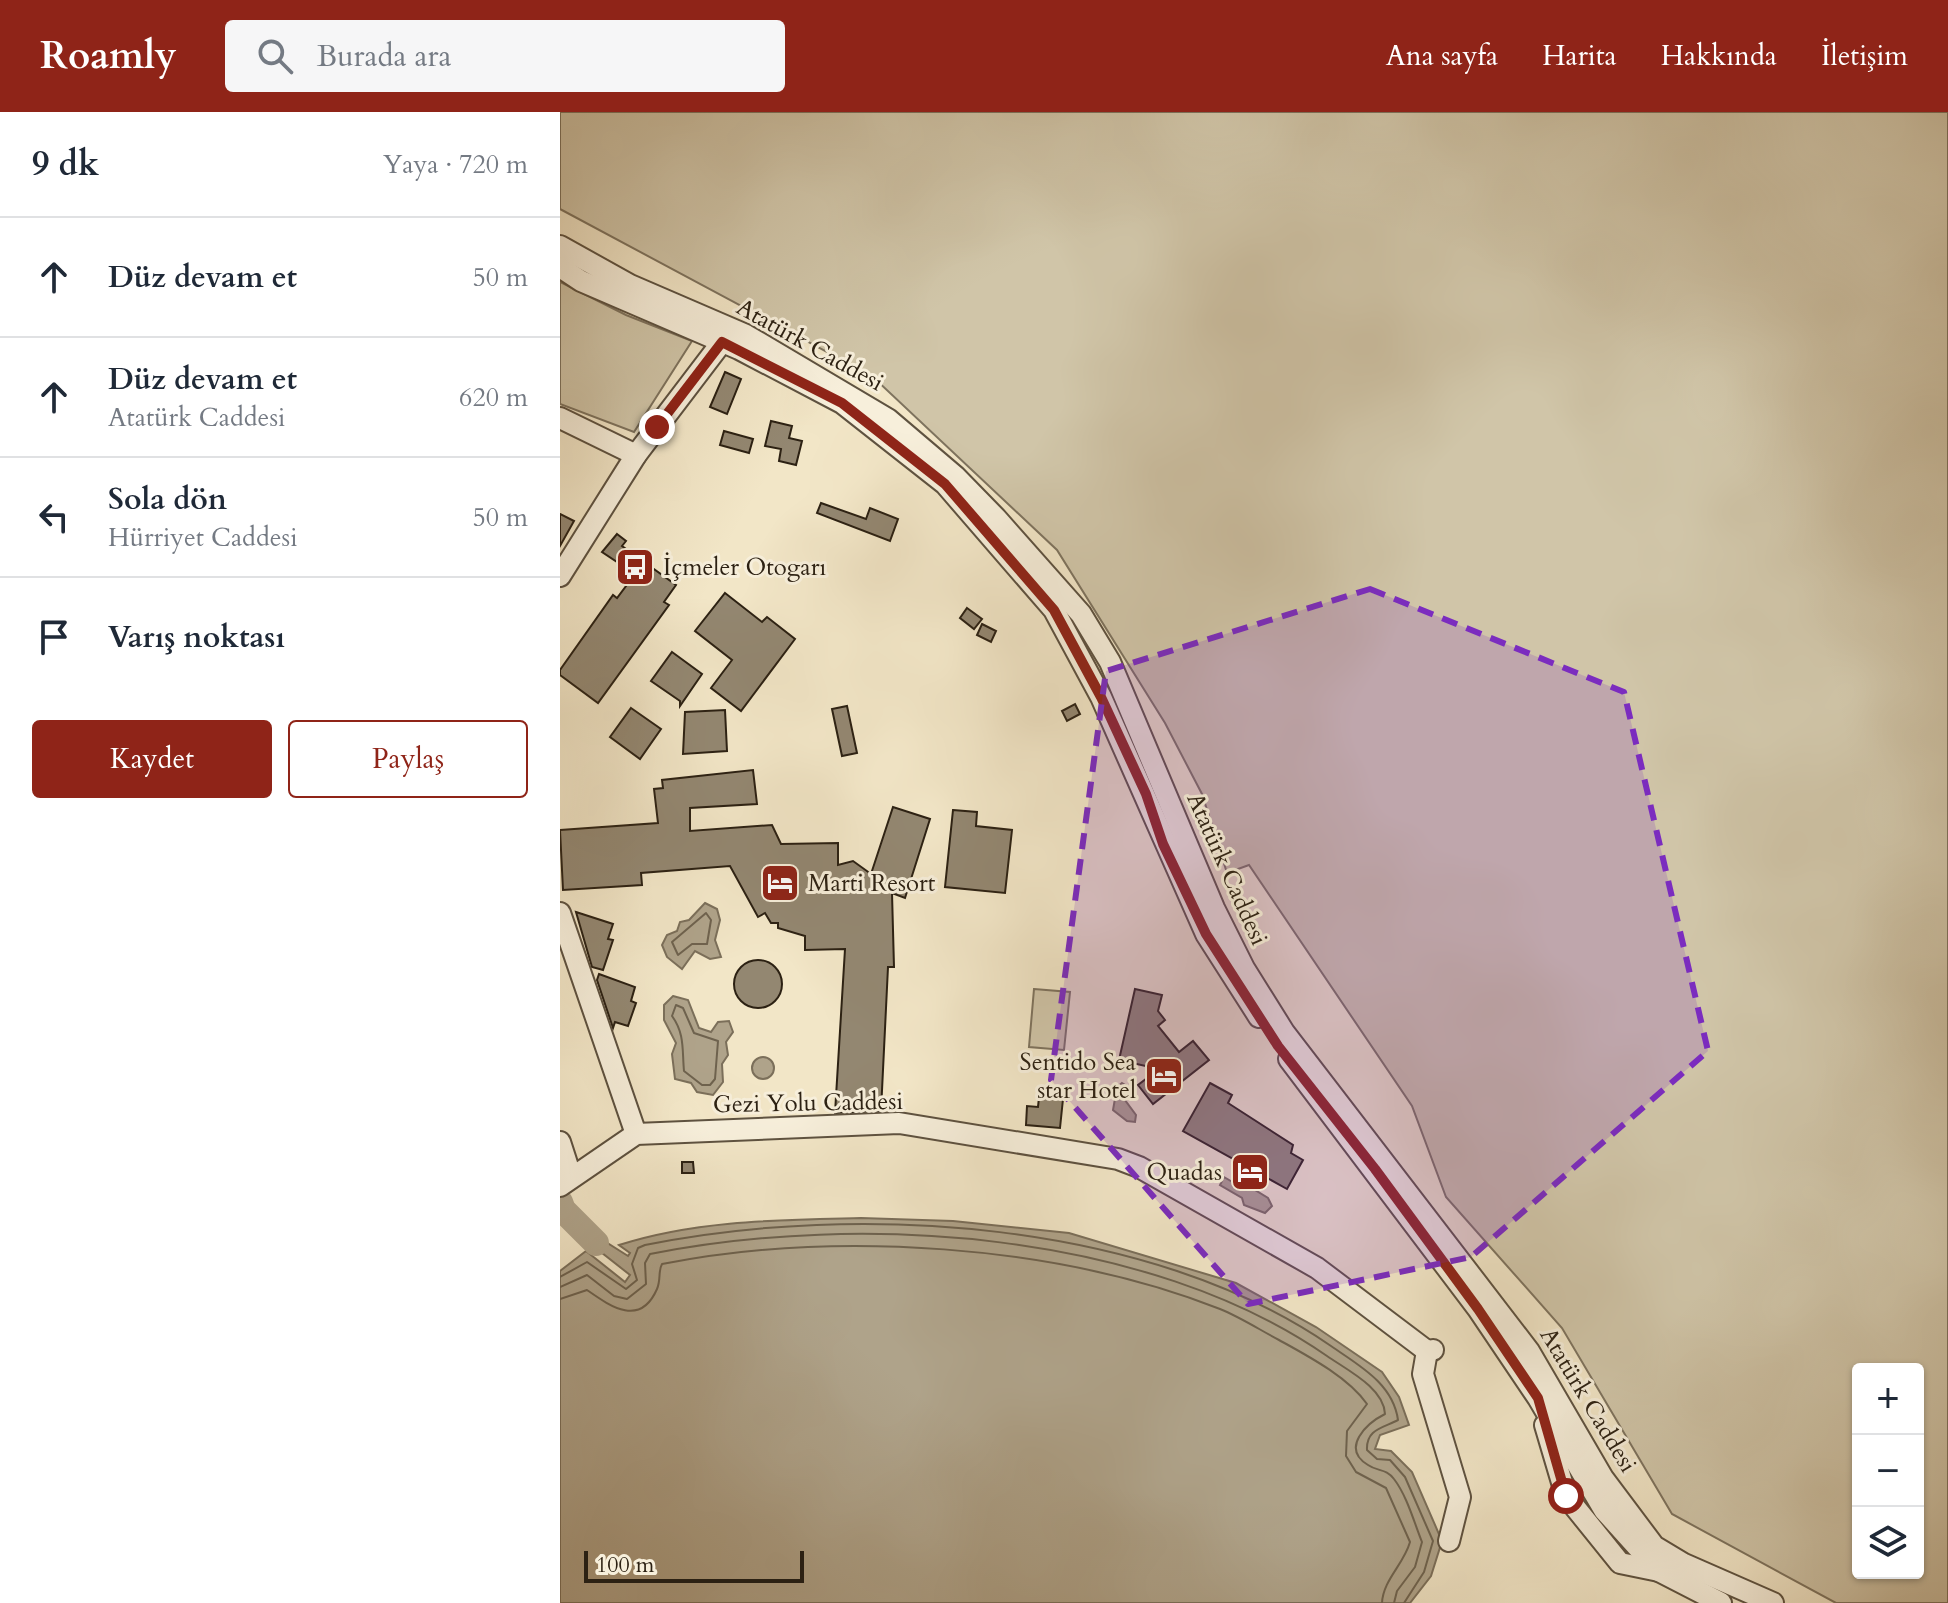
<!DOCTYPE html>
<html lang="tr">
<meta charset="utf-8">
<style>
:root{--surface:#fff;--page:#f6f6f7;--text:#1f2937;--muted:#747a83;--line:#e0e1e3;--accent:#8f2418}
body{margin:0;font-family:Cardo,serif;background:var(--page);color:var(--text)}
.controls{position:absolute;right:24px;bottom:24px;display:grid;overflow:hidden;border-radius:8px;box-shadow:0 2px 6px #0004}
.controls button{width:72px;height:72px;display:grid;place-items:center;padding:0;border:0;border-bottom:2px solid var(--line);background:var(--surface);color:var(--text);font:40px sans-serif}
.scale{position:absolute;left:24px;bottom:20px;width:220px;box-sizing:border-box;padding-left:8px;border:4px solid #2c2113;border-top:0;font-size:22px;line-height:28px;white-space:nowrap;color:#2c2113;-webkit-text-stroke:6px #f7efdb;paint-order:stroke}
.stop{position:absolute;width:24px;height:24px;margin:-18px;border:6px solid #8f2418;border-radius:50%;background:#fff}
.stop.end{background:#8f2418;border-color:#fff;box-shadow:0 2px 8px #0008}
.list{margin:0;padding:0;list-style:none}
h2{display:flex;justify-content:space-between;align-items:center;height:104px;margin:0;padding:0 32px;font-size:34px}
h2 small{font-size:26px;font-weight:400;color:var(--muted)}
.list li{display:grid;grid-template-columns:52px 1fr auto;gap:24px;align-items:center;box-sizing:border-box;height:120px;padding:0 32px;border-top:2px solid var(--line)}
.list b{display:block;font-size:30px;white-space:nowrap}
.list p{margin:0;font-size:26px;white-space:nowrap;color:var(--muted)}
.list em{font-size:26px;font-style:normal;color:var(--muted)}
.actions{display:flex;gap:16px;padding:24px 32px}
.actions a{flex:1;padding:18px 0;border:2px solid var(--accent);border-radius:8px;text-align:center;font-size:28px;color:var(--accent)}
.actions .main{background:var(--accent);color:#fff}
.icon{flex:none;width:44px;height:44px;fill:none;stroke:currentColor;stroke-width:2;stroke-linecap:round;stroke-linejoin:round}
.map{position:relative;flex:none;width:1388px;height:1491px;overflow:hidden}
header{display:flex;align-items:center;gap:48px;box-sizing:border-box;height:112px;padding:0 40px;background:var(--accent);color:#fff}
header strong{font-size:38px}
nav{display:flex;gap:44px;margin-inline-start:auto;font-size:28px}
.search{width:560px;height:72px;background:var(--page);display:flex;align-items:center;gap:20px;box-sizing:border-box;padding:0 28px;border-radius:8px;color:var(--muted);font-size:30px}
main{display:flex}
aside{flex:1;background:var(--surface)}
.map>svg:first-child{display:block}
</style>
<header>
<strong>Roamly</strong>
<div class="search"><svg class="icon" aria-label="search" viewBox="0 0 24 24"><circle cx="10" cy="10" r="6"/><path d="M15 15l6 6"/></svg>Burada ara</div>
<nav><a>Ana sayfa</a><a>Harita</a><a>Hakkında</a><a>İletişim</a></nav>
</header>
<main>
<aside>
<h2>9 dk<small>Yaya · 720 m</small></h2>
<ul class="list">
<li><svg class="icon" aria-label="ahead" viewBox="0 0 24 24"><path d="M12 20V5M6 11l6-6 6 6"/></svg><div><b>Düz devam et</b></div><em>50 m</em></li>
<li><svg class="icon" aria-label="ahead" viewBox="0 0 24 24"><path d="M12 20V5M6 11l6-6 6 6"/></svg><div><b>Düz devam et</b><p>Atatürk Caddesi</p></div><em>620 m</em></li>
<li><svg class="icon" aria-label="left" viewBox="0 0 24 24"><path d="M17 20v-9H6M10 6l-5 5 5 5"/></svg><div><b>Sola dön</b><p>Hürriyet Caddesi</p></div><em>50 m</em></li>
<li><svg class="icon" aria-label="arrive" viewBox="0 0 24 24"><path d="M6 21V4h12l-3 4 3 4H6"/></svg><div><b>Varış noktası</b></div></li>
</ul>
<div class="actions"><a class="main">Kaydet</a><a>Paylaş</a></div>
</aside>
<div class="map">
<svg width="1388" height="1491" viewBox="0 0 1388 1491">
<rect width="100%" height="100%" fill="#f2e6c7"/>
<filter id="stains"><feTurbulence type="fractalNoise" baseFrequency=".0025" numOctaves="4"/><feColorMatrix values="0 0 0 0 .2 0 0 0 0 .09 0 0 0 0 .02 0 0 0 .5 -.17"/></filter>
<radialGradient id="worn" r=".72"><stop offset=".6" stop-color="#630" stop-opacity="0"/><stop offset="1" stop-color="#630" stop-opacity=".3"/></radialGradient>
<!-- green -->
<g fill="#d0c5a8" stroke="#7e735e" stroke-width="2" fill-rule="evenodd">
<path d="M0,0H1388V1491H1276L1112,1402L1002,1216L886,1085L852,994L689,753L667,761L642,682L605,611L497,438L312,264L0,97ZM1298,1257H1358V1461H1298Z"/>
<path d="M0,170L66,203L132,229L74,320L0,292Z"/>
<path d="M474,877L510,880L504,938L469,935Z"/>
</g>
<!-- water -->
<g fill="#afa38a" stroke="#7b6f5a" stroke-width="2">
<path d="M145,791L157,797L160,808L155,828L161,845L150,847L135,839L122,857L107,845L102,833L107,823L117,819L120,810L129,808Z"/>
<path d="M113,884L128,888L139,916L151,920L158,910L169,909L173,920L166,930L168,943L162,952L163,970L153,983L137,980L131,971L115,967L112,942L116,931L104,908V893Z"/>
<circle cx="203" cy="956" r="11"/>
<path d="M562,971L570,976L565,988L576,1003L575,1010L567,1009L553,998L557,975Z"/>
<path d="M664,1065L686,1078L690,1075L708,1086L712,1094L705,1101L684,1093L682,1086L660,1073Z"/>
<path d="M301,1106L393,1109L509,1121L676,1171L756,1215L822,1260L839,1285L849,1313L820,1323L815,1337L831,1339L852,1360L882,1429L871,1464L850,1491H0V1159L26,1139L65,1170L70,1163L32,1133L41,1127L68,1144L70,1141L59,1133C137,1108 220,1108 301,1106Z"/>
</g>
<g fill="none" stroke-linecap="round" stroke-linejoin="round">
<!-- shore -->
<g stroke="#6e624e" stroke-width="2">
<path d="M146,801L151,808L147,832H132L118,843L112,830Z"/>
<path d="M116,893L123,896L134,921L158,929L155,967L150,973H142L124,959C122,938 125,922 112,904Z"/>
<path d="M0,1165L27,1150L66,1177L77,1168L72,1152L78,1136L85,1133C298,1090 589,1108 771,1234C798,1253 833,1271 838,1308C823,1316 806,1317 807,1338L817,1347L830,1348L845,1365L873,1429L864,1460L844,1491"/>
<path d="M0,1175L27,1163L54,1184L67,1187L86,1172L85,1151L90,1142C301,1100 587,1119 767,1244C787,1258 824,1276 825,1302C807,1311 780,1336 808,1353C818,1360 826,1356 834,1367C847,1384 854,1410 862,1430L855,1455L837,1479L834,1491"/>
<path d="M0,1187L27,1178C50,1194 80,1216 97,1177C101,1168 98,1159 102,1152C275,1118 495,1132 660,1197C680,1205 700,1218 719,1228C748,1244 788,1265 807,1292L787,1319L786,1344L796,1360L826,1376L850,1430C844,1452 823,1468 822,1491"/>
</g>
<!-- river -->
<path stroke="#afa38a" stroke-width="26" d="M0,1090L3,1098L36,1131"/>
</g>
<!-- building -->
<g fill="#938771" stroke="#2c2113" stroke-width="2">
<path d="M165,260L181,267L167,302L150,295Z"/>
<path d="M211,309L232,314L229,326L242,329L236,353L219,349L221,337L205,334Z"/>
<path d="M164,319L193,327L189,341L160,333Z"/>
<path d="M261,391L306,407L310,396L338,407L330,429L257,401Z"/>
<path d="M0,402L14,409L0,434Z"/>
<path d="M57,422L66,429L62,434L116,473L104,490L109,493L38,591L0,563V558L53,483L57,486L75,462L42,440Z"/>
<path d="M165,481L202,510L207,505L235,527L181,599L151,576L172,548L135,519Z"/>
<path d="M407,496L422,507L414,517L400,506Z"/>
<path d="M422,512L436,519L431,530L417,523Z"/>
<path d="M112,540L142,562L120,594V589L91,569Z"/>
<path d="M515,592L520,602L507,609L502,599Z"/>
<path d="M287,594L297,641L282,644L272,597Z"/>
<path d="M71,596L101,617L80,647L50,625Z"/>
<path d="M165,598L167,639L123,642L125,600Z"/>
<path d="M193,658L197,692L130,696V719L212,713L221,732L278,731V753L293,749L311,762L333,695L370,707L345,786L332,781L334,855H328L321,999L275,1001L285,837L245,838V824L218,816V811H211L205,801L198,805L170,754L81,761L82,773L3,778L0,718L98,711L94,677L103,676L102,668Z"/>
<path d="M393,698L417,700L416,714L452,718L445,781L385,775Z"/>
<path d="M16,800L53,812L48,827L53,828L43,858L32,855Z"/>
<circle cx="198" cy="872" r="24"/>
<path d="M39,862L75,875L71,889L76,891L68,914L55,910L53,916L37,868Z"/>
<path d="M575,877L602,883L598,899L605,908L598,914L619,940L633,929L649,948L593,992L578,973L599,957L559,948Z"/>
<path d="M650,971L672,983L668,991L733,1033L731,1041L743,1048L727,1077L623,1019Z"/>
<path d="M479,985L503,987L500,1016L466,1013L467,994L478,995Z"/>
<path d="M122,1050H133L134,1061H122Z"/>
</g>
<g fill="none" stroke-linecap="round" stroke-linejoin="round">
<!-- minor casing -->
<g stroke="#5e5240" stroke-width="24">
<g id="minor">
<path d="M0,134L70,173L186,223L328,307L395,364L436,406L521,502L550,550L654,796L684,856L724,920L969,1239L1043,1366L1094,1434L1124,1452L1213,1491"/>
<path d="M0,155L21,169L179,237L282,291L385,372L494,498L541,585L646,822L699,905"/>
<path d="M0,306L76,343"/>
<path d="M0,464L76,343L162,230"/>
<path d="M0,801L76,1022"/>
<path d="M729,947L918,1197L978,1286L1044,1398L1099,1459L1161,1491"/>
<path d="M0,1030L11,1064"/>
<path d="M0,1074L76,1022L339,1011L558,1047L579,1055L757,1156L867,1239L873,1238"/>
<path d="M867,1239L863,1262L900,1385L889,1429"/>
<path d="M985,1313L1006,1384L1060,1451L1099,1459"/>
</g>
</g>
<!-- minor -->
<use href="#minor" stroke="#f7efdb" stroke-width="20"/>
</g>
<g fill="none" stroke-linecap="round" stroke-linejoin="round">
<!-- route -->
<path stroke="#8f2418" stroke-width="10" d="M97,315L162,230L282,291L385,372L494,498L541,585L586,682L603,732L646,822L718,934L815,1057L918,1197L978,1286L1006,1384"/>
</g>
<!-- marked area -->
<path fill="#7b2cbf" fill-opacity="0.2" stroke="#7b2cbf" stroke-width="6" stroke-dasharray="16 10" stroke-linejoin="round" d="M810,477L1064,580L1148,939L911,1145L688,1192L491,968L546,559Z"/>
<!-- icons -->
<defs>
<g id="bus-square" transform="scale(2)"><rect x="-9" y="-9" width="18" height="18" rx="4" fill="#8f2418" stroke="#f7efdb"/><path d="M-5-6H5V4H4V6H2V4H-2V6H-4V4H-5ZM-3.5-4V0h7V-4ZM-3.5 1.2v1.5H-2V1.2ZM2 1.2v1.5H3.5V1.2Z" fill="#fff"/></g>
<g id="hotel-square" transform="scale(2)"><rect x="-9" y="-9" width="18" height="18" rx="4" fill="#8f2418" stroke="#f7efdb"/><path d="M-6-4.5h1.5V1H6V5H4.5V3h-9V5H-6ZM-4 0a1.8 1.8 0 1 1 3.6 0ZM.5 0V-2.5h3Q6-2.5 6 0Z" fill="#fff"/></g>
</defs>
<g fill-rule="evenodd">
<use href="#bus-square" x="75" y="455"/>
<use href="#hotel-square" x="220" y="771"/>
<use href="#hotel-square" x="604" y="964"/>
<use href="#hotel-square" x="690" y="1060"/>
</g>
<g text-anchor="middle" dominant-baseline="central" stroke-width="6" stroke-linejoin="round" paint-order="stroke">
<!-- street labels -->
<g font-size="24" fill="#2c2113" stroke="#f7efdb">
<text transform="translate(250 233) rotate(29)">Atatürk Caddesi</text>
<text transform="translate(667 757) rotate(66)">Atatürk Caddesi</text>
<text transform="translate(248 991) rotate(-1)">Gezi Yolu Caddesi</text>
<text transform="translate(1028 1288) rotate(59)">Atatürk Caddesi</text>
</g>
<!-- poi labels -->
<g font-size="24" fill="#2c2113" stroke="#f7efdb" text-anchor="start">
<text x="103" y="455">İçmeler Otogarı</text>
<text x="248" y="771">Marti Resort</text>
<text x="576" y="950" text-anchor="end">Sentido Sea<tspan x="576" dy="28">star Hotel</tspan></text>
<text x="662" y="1060" text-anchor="end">Quadas</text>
</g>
</g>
<rect width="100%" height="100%" filter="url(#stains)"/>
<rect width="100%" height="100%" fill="url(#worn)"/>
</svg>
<div class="controls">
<button>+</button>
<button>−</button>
<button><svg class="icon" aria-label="layers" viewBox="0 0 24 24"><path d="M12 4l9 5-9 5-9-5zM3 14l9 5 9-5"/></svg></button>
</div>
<div class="scale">100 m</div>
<div class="stop" style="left:1006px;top:1384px"></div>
<div class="stop end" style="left:97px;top:315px"></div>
</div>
</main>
